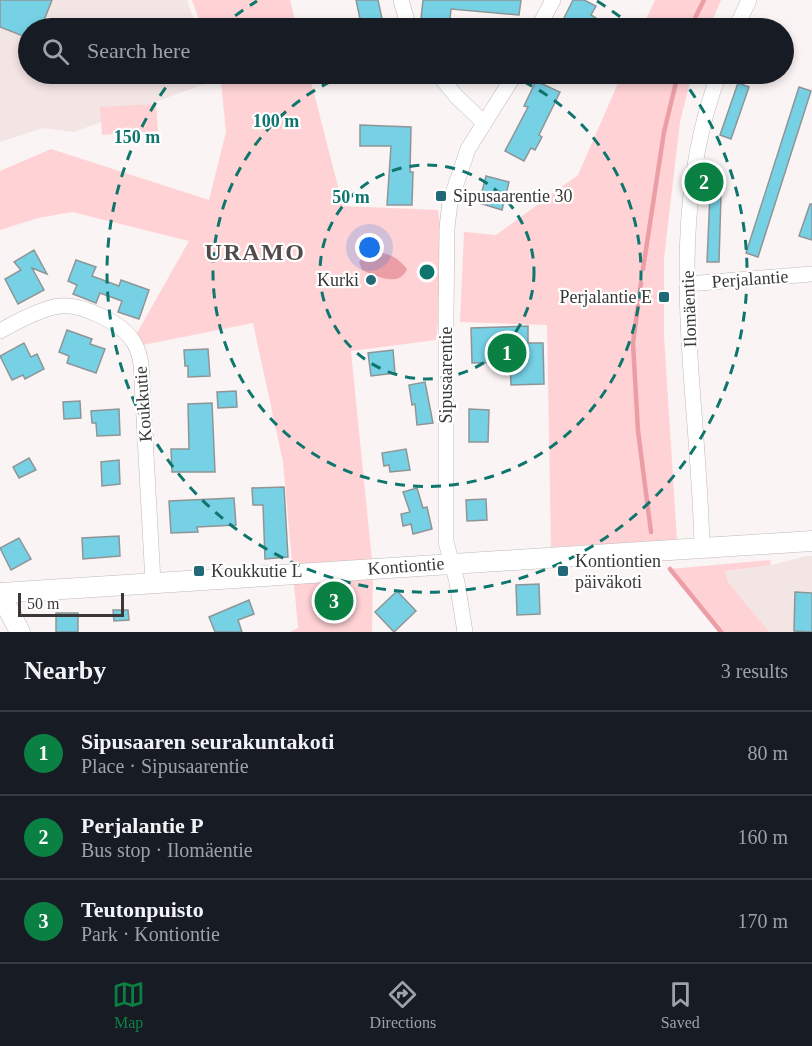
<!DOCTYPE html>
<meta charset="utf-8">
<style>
:root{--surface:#171b24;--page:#242831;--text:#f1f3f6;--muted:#9ea1a6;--line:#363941;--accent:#0b8043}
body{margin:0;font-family:Georgia,serif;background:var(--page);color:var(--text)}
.scale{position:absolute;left:18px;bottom:15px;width:106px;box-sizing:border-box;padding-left:6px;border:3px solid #3a3737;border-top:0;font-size:16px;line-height:21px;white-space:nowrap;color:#3a3737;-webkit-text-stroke:4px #fff;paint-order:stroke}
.you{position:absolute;left:370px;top:248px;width:21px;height:21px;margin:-15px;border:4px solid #fff;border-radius:50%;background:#1a73e8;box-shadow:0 0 0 9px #1a73e833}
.badge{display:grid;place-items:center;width:39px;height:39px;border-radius:50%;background:var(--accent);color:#fff;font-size:20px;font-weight:700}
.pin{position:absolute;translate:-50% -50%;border:3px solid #fff;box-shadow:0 2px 6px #0006}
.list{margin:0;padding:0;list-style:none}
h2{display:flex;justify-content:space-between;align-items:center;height:78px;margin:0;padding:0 24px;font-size:26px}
h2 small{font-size:20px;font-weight:400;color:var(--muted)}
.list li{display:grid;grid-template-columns:39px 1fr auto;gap:18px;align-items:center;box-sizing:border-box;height:84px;padding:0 24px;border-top:2px solid var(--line)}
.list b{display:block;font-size:22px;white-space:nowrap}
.list p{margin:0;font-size:20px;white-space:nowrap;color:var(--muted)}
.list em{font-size:20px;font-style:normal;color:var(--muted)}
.icon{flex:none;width:33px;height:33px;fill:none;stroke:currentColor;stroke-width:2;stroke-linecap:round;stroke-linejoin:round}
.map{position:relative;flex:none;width:812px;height:632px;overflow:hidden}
.search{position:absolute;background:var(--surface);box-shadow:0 3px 9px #0003;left:18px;right:18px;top:18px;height:66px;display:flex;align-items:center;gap:15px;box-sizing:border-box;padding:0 21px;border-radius:33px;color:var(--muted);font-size:22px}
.sheet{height:330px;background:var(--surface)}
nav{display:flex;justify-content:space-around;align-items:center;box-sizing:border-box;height:84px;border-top:2px solid var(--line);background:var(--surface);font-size:16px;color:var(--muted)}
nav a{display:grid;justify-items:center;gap:3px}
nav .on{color:var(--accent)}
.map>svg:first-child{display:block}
</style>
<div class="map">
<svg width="812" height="632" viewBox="0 0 812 632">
<rect width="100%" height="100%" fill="#fbf4f4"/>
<!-- built -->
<g fill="#f4e5e5">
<path d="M0,0H187L197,28H28V74H212L215,80L74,132L43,128L0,142Z"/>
<path d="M806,556H812V632H767L728,582L725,571L771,565Z"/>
</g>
<!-- green -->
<g fill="#ffd2d5">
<path d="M192,0H290L297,28H202Z"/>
<path d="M655,0H721L709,28H642Z"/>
<path d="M218,74H309L343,206L438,210C444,249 441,301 436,340L351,351L373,570L372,632H290L298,628L283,462L253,323L143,345L137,333L189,241L72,212L38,218L0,230V171L51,149L209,200L226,132L221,82Z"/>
<path d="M622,74H692L680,122L664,258V336L677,540L551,547L547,325L460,322L464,232L496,235L578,175Z"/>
<path d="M156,104L158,131L102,135L100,107Z"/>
<path d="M770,560L771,565L725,571L728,582L769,632H721L670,569Z"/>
</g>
<!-- water -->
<path fill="#eb9ea5" d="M374,252C389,253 397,257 407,269C400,288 375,276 362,270L359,262L365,255Z"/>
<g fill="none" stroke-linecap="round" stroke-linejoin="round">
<!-- stream -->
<g stroke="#eb9ea5" stroke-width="4.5">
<path d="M690,28L704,0"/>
<path d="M643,269L664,132L678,74"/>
<path d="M641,283L633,343L638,431L651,532"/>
<path d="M670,569L721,632"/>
</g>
</g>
<!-- building -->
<g fill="#76d1e5" stroke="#8f9597" stroke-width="1.5">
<path d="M0,0H52L41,28H28V38L0,27Z"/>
<path d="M356,0H378L384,28H362Z"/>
<path d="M423,0H521L519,15L451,9L449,28H420Z"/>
<path d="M573,0H584L596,6L591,15L596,18L591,28H576L562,22Z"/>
<path d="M536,81L560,92L539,135L542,137L535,150L531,148L524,161L505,151L528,107L524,106Z"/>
<path d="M738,83L749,87L731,139L720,135Z"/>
<path d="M799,87L811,91L758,257L746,253Z"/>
<path d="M360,125L411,127L410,172H413L412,205H387L391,146H360Z"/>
<path d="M486,176L509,182L502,210L479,203Z"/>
<path d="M710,194L721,195L719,262H707Z"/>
<path d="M810,204H812V240L799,236Z"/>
<path d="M34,250L47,274L32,268L44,290L18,304L5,279L21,270L14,262Z"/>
<path d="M76,260L96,267L92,276L119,286L121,280L149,290L139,319L118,312L122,301L100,293L96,303L73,294L77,285L68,281Z"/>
<path d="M528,326V343H543L544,384L511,385L510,362L472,363L471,328Z"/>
<path d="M67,330L92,339L90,344L105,349L96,373L67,363L69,356L59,352Z"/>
<path d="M24,343L31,357L37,354L44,369L25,379L23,375L12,380L0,356Z"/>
<path d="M208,349L210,376L188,377V366H185L184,350Z"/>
<path d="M393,350L395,373L371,376L368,353Z"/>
<path d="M425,382L433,423L417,425L415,404L412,405L409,385Z"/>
<path d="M236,391L237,407L218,408L217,392Z"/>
<path d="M80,401L81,418L64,419L63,402Z"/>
<path d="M212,403L215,472H172L171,449H189L188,404Z"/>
<path d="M119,409L120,435L97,436L96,423H92L91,411Z"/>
<path d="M469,409L489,410L488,442H469Z"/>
<path d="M406,449L410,470L390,472L389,465L384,466L382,453Z"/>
<path d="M29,458L36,470L19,478L13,467Z"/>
<path d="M119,460L120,484L102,486L101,462Z"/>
<path d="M284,487L288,557L265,559L263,505H253L252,488Z"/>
<path d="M417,488L423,508L427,507L432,529L413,534L411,524L403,526L401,514L410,512L403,492Z"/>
<path d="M234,498L236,525L197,527L198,532L171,533L169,501Z"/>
<path d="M486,499L487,520L467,521L466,500Z"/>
<path d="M119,536L120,556L83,559L82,538Z"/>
<path d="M19,538L31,559L11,570L0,548Z"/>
<path d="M539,584L540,614L517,615L516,585Z"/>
<path d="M397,591L416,611L394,632L375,612Z"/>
<path d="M795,592L812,593V632L794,631Z"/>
<path d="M249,600L254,614L238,620L242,632H215L209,617Z"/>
<path d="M113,610H128L129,620L114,621Z"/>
<rect x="56" y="613" width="22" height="19"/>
</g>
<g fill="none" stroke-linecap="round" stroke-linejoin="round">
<!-- minor casing -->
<g stroke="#c0b9ba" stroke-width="16">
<g id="minor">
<path d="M401,0L409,28"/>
<path d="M538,28L553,0"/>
<path d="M736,28L749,0"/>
<path d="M438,74L456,96L484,123"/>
<path d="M687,284L812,274"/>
<path d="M0,331C16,322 42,308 60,306C81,303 122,323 133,341C138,348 139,355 141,363L153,582"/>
<path d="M702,548C699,391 661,225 719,74"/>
<path d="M465,632L457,582L446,542V315L447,228L450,202L468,149L515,74"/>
</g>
</g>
<!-- tertiary casing -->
<g stroke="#c0b9ba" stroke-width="21">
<g id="tertiary">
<path d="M0,593L812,541"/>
<path d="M0,593L20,632"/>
</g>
</g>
<!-- minor -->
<use href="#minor" stroke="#fff" stroke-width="15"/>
<!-- tertiary -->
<use href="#tertiary" stroke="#fff" stroke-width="20"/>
</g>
<!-- distance rings -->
<g fill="none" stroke="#0f766e" stroke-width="3" stroke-dasharray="10 8">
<circle cx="427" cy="272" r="107"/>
<path d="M507 74A214 214 0 1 1 347 74"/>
<path d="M221 27A320 320 0 0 1 257 1M597 1A320 320 0 0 1 633 27M679 75A320 320 0 1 1 175 75"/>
</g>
<!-- markers -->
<g fill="#226978" stroke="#fff" stroke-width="2">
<rect x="435" y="190" width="12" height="12" rx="3"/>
<circle cx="371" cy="280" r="6"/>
<rect x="658" y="291" width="12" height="12" rx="3"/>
<rect x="193" y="565" width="12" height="12" rx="3"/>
<rect x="557" y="565" width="12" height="12" rx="3"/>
</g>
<g text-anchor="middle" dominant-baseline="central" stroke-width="4.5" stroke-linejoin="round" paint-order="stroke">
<!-- poi labels -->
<g font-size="18" fill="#3a3737" stroke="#fff" text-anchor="start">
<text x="453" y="196">Sipusaarentie 30</text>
<text x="359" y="280" text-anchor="end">Kurki</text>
<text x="652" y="297" text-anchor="end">Perjalantie E</text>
<text x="575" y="561">Kontiontien<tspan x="575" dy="21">päiväkoti</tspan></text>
<text x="211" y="571">Koukkutie L</text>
</g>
<!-- street labels -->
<g font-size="18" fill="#3a3737" stroke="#fff">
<text transform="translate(750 279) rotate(-4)">Perjalantie</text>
<text transform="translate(689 309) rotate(-92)">Ilomäentie</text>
<text transform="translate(446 375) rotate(-90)">Sipusaarentie</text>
<text transform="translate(143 404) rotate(-94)">Koukkutie</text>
<text transform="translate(406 566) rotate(-4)">Kontiontie</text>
</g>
<!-- district labels -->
<g font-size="24" font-weight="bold" letter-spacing="1.5" fill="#514b4b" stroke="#fff">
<text x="255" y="252">URAMO</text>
</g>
</g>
<circle cx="427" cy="272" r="9" fill="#0f766e" stroke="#fff" stroke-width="3"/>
<g font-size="18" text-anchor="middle" font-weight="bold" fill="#0f766e" stroke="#fff" stroke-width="4.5" stroke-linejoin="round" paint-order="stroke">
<text x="276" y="127">100 m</text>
<text x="137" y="143">150 m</text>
<text x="351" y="203">50 m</text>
</g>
</svg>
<div class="scale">50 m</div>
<div class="you"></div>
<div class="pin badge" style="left:507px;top:353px">1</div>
<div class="pin badge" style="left:704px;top:182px">2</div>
<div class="pin badge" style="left:334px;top:601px">3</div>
<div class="search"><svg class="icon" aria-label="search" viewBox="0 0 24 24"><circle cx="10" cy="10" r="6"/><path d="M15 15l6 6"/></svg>Search here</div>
</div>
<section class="sheet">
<h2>Nearby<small>3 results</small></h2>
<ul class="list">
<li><span class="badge">1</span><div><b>Sipusaaren seurakuntakoti</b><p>Place · Sipusaarentie</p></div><em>80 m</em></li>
<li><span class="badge">2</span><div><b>Perjalantie P</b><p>Bus stop · Ilomäentie</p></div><em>160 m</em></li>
<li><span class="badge">3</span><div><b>Teutonpuisto</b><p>Park · Kontiontie</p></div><em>170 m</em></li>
</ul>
</section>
<nav>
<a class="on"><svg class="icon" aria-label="map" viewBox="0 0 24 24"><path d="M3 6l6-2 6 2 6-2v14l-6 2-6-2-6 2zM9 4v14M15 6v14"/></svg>Map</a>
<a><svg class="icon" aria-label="directions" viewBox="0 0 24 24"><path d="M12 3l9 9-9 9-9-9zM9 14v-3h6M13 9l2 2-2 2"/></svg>Directions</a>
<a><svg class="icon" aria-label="saved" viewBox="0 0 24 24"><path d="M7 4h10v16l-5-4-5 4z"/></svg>Saved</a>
</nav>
